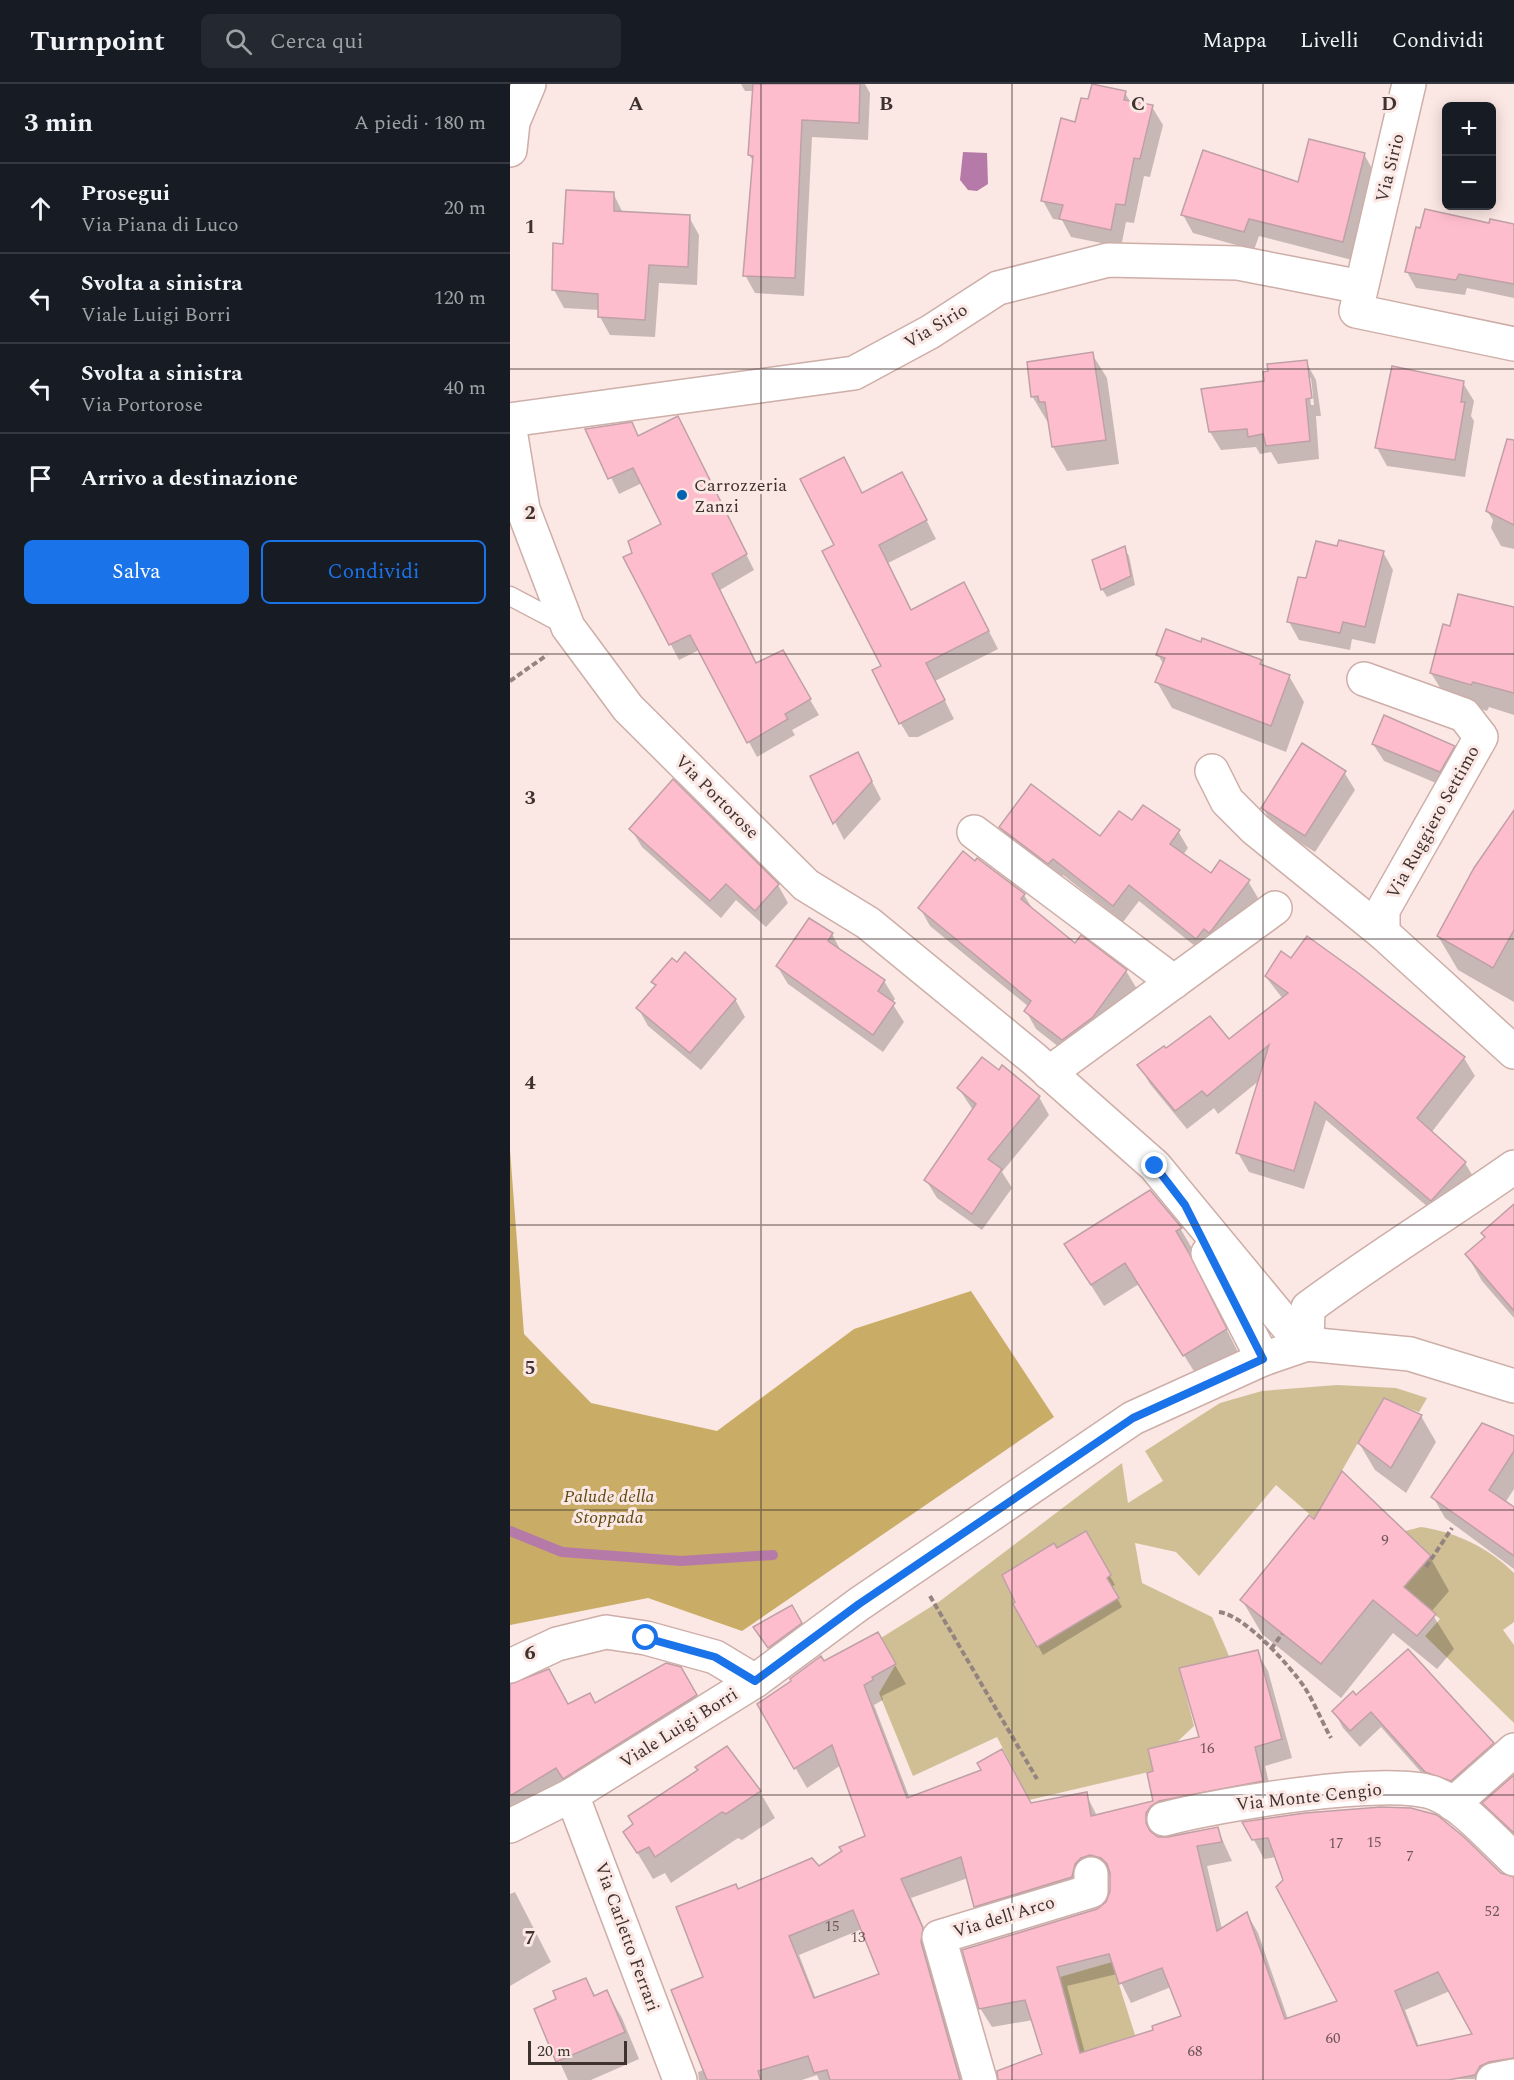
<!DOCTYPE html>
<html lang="it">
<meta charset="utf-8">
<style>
:root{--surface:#171b24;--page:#242831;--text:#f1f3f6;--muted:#9ea1a6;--line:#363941;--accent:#1a73e8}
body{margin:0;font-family:Spectral,serif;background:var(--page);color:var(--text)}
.controls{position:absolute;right:18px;top:18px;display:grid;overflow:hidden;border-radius:9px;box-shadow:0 3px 15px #0003}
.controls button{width:54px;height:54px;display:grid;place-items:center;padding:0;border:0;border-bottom:2px solid var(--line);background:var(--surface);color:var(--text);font:30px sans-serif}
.scale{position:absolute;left:18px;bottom:15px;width:99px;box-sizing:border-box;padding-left:6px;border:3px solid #3e322f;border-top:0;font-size:16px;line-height:21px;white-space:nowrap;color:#3e322f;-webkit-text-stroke:4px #fbe7e3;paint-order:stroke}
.stop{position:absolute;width:18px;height:18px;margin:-14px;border:4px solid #1a73e8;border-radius:50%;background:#fff}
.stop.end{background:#1a73e8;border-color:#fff;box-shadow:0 2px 6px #0008}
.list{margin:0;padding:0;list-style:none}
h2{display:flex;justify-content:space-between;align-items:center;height:78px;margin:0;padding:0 24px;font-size:26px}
h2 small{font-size:20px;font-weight:400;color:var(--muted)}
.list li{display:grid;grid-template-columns:39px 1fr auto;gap:18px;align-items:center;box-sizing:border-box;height:90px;padding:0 24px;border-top:2px solid var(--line)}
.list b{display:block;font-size:22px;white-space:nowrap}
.list p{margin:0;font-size:20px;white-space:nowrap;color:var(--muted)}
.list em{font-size:20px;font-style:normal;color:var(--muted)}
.actions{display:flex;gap:12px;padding:18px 24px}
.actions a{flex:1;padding:14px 0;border:2px solid var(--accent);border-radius:9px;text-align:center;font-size:21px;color:var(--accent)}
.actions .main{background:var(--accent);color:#fff}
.icon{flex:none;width:33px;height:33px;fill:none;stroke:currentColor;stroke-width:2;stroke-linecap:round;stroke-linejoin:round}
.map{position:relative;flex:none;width:1004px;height:1996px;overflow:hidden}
header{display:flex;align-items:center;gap:36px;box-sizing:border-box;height:84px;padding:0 30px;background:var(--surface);border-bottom:2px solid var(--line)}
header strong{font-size:28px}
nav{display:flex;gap:33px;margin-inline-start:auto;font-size:21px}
.search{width:420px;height:54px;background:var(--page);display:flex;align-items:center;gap:15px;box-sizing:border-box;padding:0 21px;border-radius:9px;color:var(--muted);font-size:22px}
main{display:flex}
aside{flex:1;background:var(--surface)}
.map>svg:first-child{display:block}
</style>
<header>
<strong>Turnpoint</strong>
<div class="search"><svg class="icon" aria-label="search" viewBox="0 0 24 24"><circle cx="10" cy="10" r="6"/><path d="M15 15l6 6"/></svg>Cerca qui</div>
<nav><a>Mappa</a><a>Livelli</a><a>Condividi</a></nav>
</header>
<main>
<aside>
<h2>3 min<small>A piedi · 180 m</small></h2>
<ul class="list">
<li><svg class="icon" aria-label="ahead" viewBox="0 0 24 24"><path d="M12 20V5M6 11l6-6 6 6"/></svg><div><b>Prosegui</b><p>Via Piana di Luco</p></div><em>20 m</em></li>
<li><svg class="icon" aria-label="left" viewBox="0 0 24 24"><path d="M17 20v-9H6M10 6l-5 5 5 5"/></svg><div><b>Svolta a sinistra</b><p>Viale Luigi Borri</p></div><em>120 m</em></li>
<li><svg class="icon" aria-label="left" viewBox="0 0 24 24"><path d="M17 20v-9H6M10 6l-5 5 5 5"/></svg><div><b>Svolta a sinistra</b><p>Via Portorose</p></div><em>40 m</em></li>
<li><svg class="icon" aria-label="arrive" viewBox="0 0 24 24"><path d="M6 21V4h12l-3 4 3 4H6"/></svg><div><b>Arrivo a destinazione</b></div></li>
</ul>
<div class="actions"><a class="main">Salva</a><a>Condividi</a></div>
</aside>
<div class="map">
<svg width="1004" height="1996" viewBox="0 0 1004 1996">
<rect width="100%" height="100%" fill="#fbe7e3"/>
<!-- green -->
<g fill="#d0bf95">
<path d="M827,1301L886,1304L917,1314L909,1328L873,1315L822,1404L820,1448L766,1401L689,1492L666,1468L625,1459L632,1499L702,1533L719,1572L669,1584L684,1642L666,1659L638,1665L643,1687L519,1716L487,1653L403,1692L369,1609L386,1580L371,1554L430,1517L612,1379L618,1419L653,1397L635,1367L710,1319L752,1307Z"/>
<path d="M911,1443C946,1448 979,1464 1004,1489V1538L993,1546L1004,1561V1639L915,1552L930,1535L894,1503L898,1497L895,1447Z"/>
<path d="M602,1878L625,1951L570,1969L550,1893Z"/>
</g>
<!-- forest -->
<path fill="#c9ac66" d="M0,1066L14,1250L81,1319L207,1347L344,1245L461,1207L544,1333L232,1547L138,1514L0,1541Z"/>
<!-- water -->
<path fill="#b67aa8" d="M453,68L477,69L478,100L467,107L458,106L450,96Z"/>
<!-- shadow -->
<g fill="#0003" fill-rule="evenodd">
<path d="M231,0H355L360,9L358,56L302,53L294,212L245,209L235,191L244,78L239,71L244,7H235Z"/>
<path d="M615,9L621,19L642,23L653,41L640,93L634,92L624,139L616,138L611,163L561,153L552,136L543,135L533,117L566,39L579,17Z"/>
<path d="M854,70L864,88L842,176L749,152L744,166L683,149L673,131L790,100Z"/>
<path d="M103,109L113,129L179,133L189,151L187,201L149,199L145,253L100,251L90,233V226L54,224L44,206L55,161Z"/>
<path d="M980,141L1004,142V214L957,204L955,211L906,204L897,188Z"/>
<path d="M582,270L597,294L609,380L557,387L543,363L539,337H537L522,312Z"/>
<path d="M796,278L806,296L811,332H806L809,375L768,380L761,368L750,370L746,363L711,366L700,348ZM798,294H801L804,321H801Z"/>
<path d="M953,299L964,317L961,332L964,337L955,393L877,382L867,364Z"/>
<path d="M78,346L129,353L176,350L244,486L210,506L246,581L272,568L309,631L282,646L285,651L247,673L189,566L169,576L115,474L124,470L153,440L132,399L109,410Z"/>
<path d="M1004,380V465L991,462L981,444L983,436L977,427Z"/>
<path d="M402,408L426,455L378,479L402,527L464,518L488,565L425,597L444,635L408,653H399L388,635L373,582L326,461L352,410Z"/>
<path d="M614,464L619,472L625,501L597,513L592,505Z"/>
<path d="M828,464L873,468L883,486L865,560L842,555L840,566L789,556L779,538L797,496Z"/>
<path d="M974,516L1004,524V631L979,623L977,627L937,615L921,589L941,543Z"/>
<path d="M648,571L751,578L754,582L779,592L794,618L776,668L662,624L647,598L654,581Z"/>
<path d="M863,660L944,663L954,681L940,705L874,677Z"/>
<path d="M348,670L371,715L334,756L302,692Z"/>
<path d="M834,688L845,706L805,768L763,742L753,724Z"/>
<path d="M1004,729V918L948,886L928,852Z"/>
<path d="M622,738L668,747L678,764L673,771L701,791L738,797L748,814L712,864L696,871L629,817L613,838L553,791L549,796L501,761L491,744L590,754Z"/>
<path d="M121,745L268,801L278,819L256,843L226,816L211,834L132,763Z"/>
<path d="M514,811L524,827L565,861L571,853L616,887L627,905L563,974L526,945L516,927L519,923L420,842L410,824Z"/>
<path d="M322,850L332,869L374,897L385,915L382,919L394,938L373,968L278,900L267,882Z"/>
<path d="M756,893L954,974L965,992L921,1049L955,1079L966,1097L932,1135L816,1036L794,1105L739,1088L728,1069L750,996L708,1030L704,1024L677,1045L640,1000L629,981L656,966L718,957L773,915Z"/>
<path d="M143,898L225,915L235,933L191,986L138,942L128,924L146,903Z"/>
<path d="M449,1005L529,1013L539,1031L492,1088L502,1104L472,1146L427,1114L416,1096L463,1026Z"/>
<path d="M1004,1122V1234L972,1197L957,1171L976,1154Z"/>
<path d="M670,1144L683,1166L678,1169L728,1268L687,1292L629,1200L594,1222L569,1182Z"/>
<path d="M911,1332L926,1358L896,1409L865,1386L849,1359Z"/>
<path d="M1004,1359V1405L995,1419L1004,1425V1485L935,1434L923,1413Z"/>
<path d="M804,1437L920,1473L939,1507L921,1528L944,1565L927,1585L883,1549L831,1614L752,1550L732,1516Z"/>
<path d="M575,1449L605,1501L601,1503L612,1523L533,1571L505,1520L547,1466Z"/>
<path d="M282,1523L296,1548L264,1572L250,1552Z"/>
<path d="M367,1550L396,1600L372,1612L373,1616L364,1621L400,1715L521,1721L576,1710L587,1732L645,1718V1688L691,1654L747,1568L758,1587L782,1674L755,1682L763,1716L647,1749L646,1753L707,1744L722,1777L697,1782L712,1845L737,1830L748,1849L778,1935L829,1918L767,1773L754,1775L735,1739L1004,1795V1995L489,1996L534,1971L523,1936L482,1943L470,1924L597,1820L601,1808L600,1792L592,1790L476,1841L465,1822L458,1794L401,1814L423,1865L455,1996H309L307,1991L292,1996H189L188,1988L194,1986L195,1894L228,1806L308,1784L357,1753L331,1681L297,1704L249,1621L314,1579ZM352,1845L371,1891L306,1915L289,1871ZM607,1890L621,1919L661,1903L673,1932L645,1947L575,1969L557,1902ZM940,1907L964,1952L909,1963L895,1926Z"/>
<path d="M0,1602L58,1621H85L182,1606L197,1633L0,1740Z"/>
<path d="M846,1613L982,1660L992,1676L951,1713L926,1705L871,1643L850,1663L833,1644L824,1627Z"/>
<path d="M217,1664L250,1708L265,1734L232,1756L228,1754L161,1799L155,1789L143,1795L115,1748Z"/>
<path d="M1004,1693V1757L985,1738L974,1719Z"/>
<path d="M5,1808L41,1878L0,1902V1810Z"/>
<path d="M76,1896L86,1913L97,1908L112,1934L129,1975L81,1996H58L26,1926L48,1916Z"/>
</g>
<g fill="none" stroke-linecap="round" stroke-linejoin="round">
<!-- stream -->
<path stroke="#b67aa8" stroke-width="10" d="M0,1447L52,1468L171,1477L263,1471"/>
</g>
<!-- building -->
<g fill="#febdcc" stroke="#bfa0a6" stroke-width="1.5" fill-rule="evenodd">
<path d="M243,0H350L349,39L292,36L285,194L233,192L243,72L238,71Z"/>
<path d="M582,0L616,7L614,16L643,21L630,75L624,74L615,121L606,120L601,146L549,135L553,121L531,117L551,34L565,38L571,14L578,15Z"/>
<path d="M799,55L855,69L833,158L739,135L734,148L671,131L693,66L788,98Z"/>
<path d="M56,106L104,108V127L180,131L178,183L139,181L135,236L88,233V210L42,206L43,159L53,160Z"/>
<path d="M915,125L979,139L980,135L1004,140V200L949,190L946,196L895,188L906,143L910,144Z"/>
<path d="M583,268L596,356L542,363L535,318H529L528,312L521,313L517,278Z"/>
<path d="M797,276L802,314L796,315L800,357L756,362L753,350L738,353L737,345L699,348L691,305L754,297L753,288L758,287L757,280Z"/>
<path d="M882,282L954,297L951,318H955L945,376L865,364Z"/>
<path d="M168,332L237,470L202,490L246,579L273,566L301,615L275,630L278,635L237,659L180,551L159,561L113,473L122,469L118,457L151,440L123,384L98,395L75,345L122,338L128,352Z"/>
<path d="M997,355L1004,356V441L976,427Z"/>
<path d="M334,373L352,409L392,388L417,436L369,461L401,526L454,498L479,547L416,579L435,616L389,640L362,586L371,582L312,467L324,461L290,395Z"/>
<path d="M829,456L874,467L855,543L833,538L830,549L777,538L788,493L796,494L806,457L827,462Z"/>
<path d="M615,462L621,492L591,506L582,476Z"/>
<path d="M948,510L1004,523V609L963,598L961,601L920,589L933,540L940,542Z"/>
<path d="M656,545L691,558L692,554L752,576L750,580L780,591L761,642L645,598L655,574L646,571Z"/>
<path d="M874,631L945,662L930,688L862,660Z"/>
<path d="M792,659L836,687L795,752L751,724Z"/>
<path d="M348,668L362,697L323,740L300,692Z"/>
<path d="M163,695L269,800L245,827L216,800L200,817L119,745Z"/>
<path d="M521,700L590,752L609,727L622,736L633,721L670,746L660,760L701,789L710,776L740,796L702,846L699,849L694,845L686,855L619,801L603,822L543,775L538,780L489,743Z"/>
<path d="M1004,726V846L983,884L927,852L964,784Z"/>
<path d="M453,767L465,777L467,774L515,810L511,815L565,859L571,851L617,886L583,933L552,956L514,927L521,917L408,824Z"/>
<path d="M299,834L323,849L318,857L375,896L368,907L385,919L363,951L266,882Z"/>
<path d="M797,852L847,888L955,973L907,1034L956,1078L921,1117L805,1018L784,1087L726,1069L759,961L697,1012L692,1007L665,1027L627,981L654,962L656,964L700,932L719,955L778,909L755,892L771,867L781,874Z"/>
<path d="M175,868L226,915L180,969L126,924L146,901L141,898L162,874L167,878Z"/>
<path d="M472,973L489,986L492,981L530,1012L478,1075L492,1085L462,1130L414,1096L466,1020L447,1004Z"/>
<path d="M640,1106L672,1144L666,1147L679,1169L717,1245L673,1272L615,1179L581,1201L554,1160Z"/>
<path d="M1004,1120V1227L955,1170L975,1153L971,1149Z"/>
<path d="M874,1314L912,1331L881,1384L848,1359Z"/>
<path d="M972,1339L1004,1352V1367L979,1406L1004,1423V1472L921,1413Z"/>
<path d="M832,1387L921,1472L894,1503L926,1530L907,1552L863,1516L811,1580L730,1516L799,1431L804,1435Z"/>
<path d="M576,1447L601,1491L597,1494L609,1514L527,1563L503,1520L505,1518L492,1491L544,1459L547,1464Z"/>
<path d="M282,1521L292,1539L258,1564L243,1543Z"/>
<path d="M368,1548L386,1580L362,1593L363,1596L354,1601L397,1714L471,1686L467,1679L492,1665L521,1719L577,1708L581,1732L643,1717L637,1689L643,1687L638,1665L689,1653L669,1584L748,1566L772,1655L745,1663L753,1697L649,1717L641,1722L636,1729V1739L640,1747L648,1753H658L708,1743L712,1758L687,1762L707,1847L737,1828L775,1935L827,1917L766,1803L773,1796L758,1754L742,1756L732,1738L795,1729L871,1723L901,1724L927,1731L954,1753L991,1789L1004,1793V1974L979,1978L970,1982L965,1991L938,1996H488L487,1987L532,1970L515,1916L469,1925L452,1866L587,1825L596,1818L600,1807V1789L597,1780L591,1774L580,1771L571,1774L565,1780L562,1793L464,1823L451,1773L391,1795L413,1844L411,1858L450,1996H320L317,1986L304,1989L298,1972L248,1987L251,1996H197L161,1906L193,1893L166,1823L226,1800L228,1805L302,1774L309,1782L332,1767L329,1763L355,1752L322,1661L284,1685L247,1620L281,1597L280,1595L311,1572L314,1577ZM343,1826L369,1890L304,1914L279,1852ZM599,1870L609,1900L652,1884L671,1932L642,1942L643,1946L570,1969L547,1883ZM928,1888L962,1950L907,1962L885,1907Z"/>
<path d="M898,1565L984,1659L941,1697L915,1688L861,1628L840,1647L822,1627L843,1607L846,1611Z"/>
<path d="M156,1579L171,1583L187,1611L53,1695L46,1684L0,1712V1600L39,1585L58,1620L80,1609L85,1619Z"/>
<path d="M217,1662L251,1707L216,1730L212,1728L145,1773L139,1763L127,1769L113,1748L123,1740L118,1732L188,1686L185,1683Z"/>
<path d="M1004,1691V1749L972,1719Z"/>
<path d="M76,1894L84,1912L97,1906L115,1948L46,1978L24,1925L46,1915L43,1907Z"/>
</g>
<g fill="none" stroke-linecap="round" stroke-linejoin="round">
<!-- lane casing -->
<g stroke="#cdaea8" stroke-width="21">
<path id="lane" d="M0,512L57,542"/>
</g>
<!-- street casing -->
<g stroke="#cdaea8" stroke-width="36">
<g id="street">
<path d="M899,0L846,227L1004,260"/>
<path d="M0,66L3,38L19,0"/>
<path d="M0,336L344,289L420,248L488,204L598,176L728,179L851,203"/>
<path d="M0,346L13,425L58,543L118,624L296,801L358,839L524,975L645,1082L793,1261"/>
<path d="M854,595L954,631L971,653L873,826V849L1004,968"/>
<path d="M702,687L717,717L745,745L873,849"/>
<path d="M464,748L664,898"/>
<path d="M539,989L765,824"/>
<path d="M698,1169L753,1275"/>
<path d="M797,1260L798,1224C865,1174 936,1131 1004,1083"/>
<path d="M0,1582L47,1560L96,1548L136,1554L205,1573L245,1597"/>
<path d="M62,1711L170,1996"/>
<path d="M943,1720L1004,1666"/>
<path d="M654,1735C707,1721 879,1691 926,1710C953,1721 982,1755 1004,1775"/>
<path d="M470,1996L429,1853L581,1807V1790"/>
<path d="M983,1996L1004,1992"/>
</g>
</g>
<!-- secondary casing -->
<g stroke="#cdaea8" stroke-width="36">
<path id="secondary" d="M0,1742L62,1711L245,1597L349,1520L623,1334L753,1275L797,1260L900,1270L1004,1302"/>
</g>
<!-- path -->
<g stroke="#948480" stroke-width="4" stroke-dasharray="6 3" stroke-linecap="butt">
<path d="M0,597L37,571"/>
<path d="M916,1483L942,1444"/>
<path d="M420,1512L527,1695"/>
<path d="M709,1528C735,1531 780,1582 795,1604C805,1620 812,1638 821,1654"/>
<path d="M761,1565L772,1550"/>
</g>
<!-- lane -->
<use href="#lane" stroke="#fff" stroke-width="18"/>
<!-- street -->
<use href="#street" stroke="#fff" stroke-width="33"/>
<!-- secondary -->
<use href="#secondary" stroke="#fff" stroke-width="33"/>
</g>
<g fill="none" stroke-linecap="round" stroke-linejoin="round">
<!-- route -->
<path stroke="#1a73e8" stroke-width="8" d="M136,1554L205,1573L245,1597L349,1520L623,1334L753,1275L675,1121L645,1082"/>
</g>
<!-- grid -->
<path fill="none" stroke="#3e322f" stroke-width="1.5" stroke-opacity="0.55" d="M251,0V1996M502,0V1996M753,0V1996M0,285H1004M0,570H1004M0,855H1004M0,1141H1004M0,1426H1004M0,1711H1004"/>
<!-- markers -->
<circle fill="#0363b0" stroke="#fbe7e3" stroke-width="2" cx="172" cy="411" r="6"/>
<g text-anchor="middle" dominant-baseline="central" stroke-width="6" stroke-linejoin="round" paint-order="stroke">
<!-- number labels -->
<g font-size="15" fill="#6e5556">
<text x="875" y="1456">9</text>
<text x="697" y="1664">16</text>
<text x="864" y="1758">15</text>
<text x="826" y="1759">17</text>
<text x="900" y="1772">7</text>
<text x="982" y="1827">52</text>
<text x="322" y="1842">15</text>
<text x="348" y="1853">13</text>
<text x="823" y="1954">60</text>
<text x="685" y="1967">68</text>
</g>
<!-- street labels -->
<g font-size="18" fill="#3e322f" stroke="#fbe7e3">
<text transform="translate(880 84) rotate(-76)">Via Sirio</text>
<text transform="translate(426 242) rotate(-31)">Via Sirio</text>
<text transform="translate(207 713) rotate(45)">Via Portorose</text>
<text transform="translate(923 738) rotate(-61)">Via Ruggiero Settimo</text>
<text transform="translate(169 1644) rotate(-32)">Viale Luigi Borri</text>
<text transform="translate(799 1713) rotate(-6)">Via Monte Cengio</text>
<text transform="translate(494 1833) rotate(-17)">Via dell'Arco</text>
<text transform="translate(117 1853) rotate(70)">Via Carletto Ferrari</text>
</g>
<!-- poi labels -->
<g font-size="18" fill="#3e322f" stroke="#fbe7e3" text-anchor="start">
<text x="184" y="401">Carrozzeria<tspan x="184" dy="21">Zanzi</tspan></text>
</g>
<!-- park labels -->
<g font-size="18" font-style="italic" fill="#5f4b14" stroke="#fbe7e3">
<text x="99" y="1412">Palude della<tspan x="99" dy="21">Stoppada</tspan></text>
</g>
</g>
<g font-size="20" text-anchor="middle" font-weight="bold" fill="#3e322f" stroke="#fbe7e3" stroke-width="6" stroke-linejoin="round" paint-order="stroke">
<text x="126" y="26">A</text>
<text x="376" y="26">B</text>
<text x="628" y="26">C</text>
<text x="879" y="26">D</text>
<text x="20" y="149">1</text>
<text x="20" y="435">2</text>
<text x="20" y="720">3</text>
<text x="20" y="1005">4</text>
<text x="20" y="1290">5</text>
<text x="20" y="1575">6</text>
<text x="20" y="1860">7</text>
</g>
</svg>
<div class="controls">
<button>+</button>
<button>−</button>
</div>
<div class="scale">20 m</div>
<div class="stop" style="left:136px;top:1554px"></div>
<div class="stop end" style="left:645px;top:1082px"></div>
</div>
</main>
